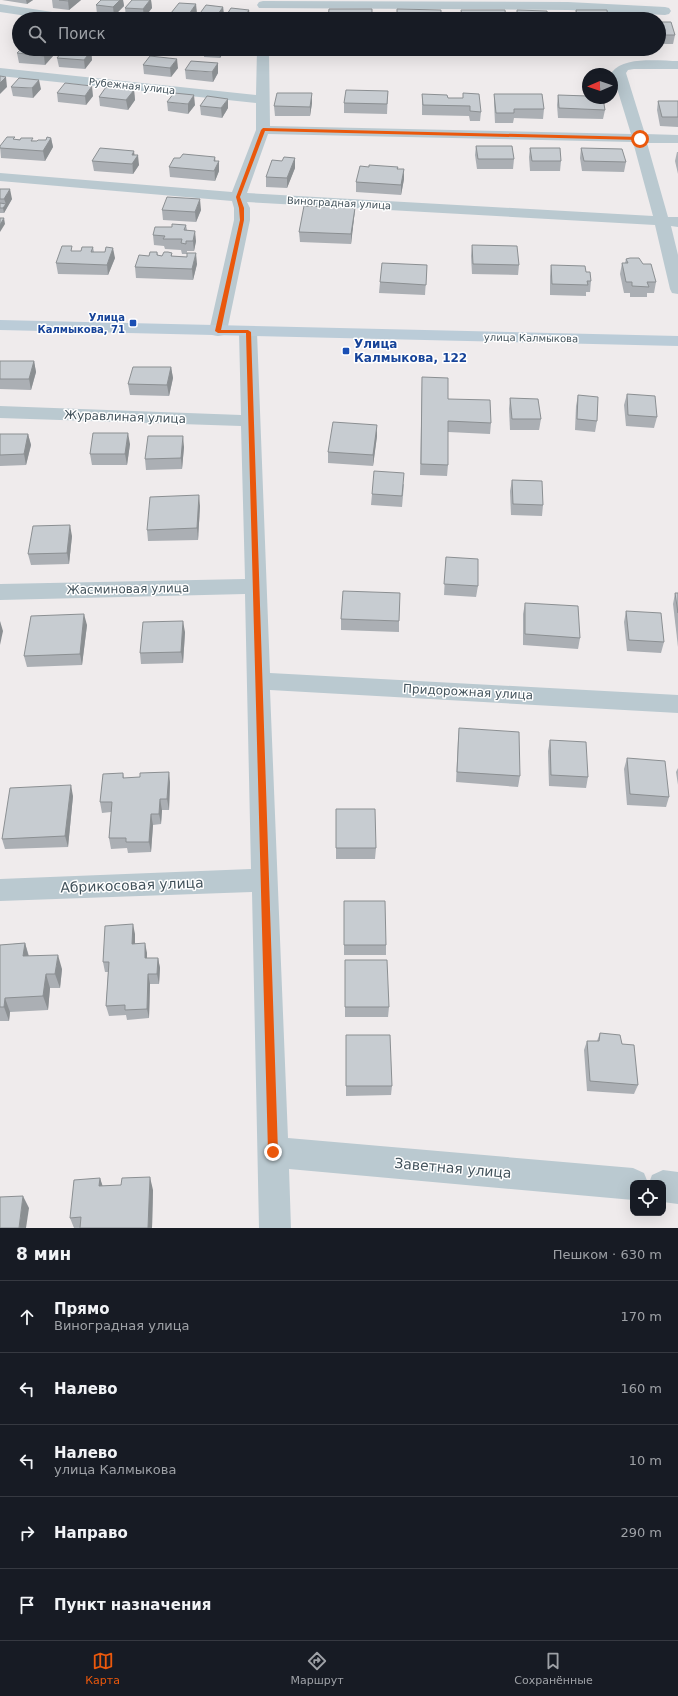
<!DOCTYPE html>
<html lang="ru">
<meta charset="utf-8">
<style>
:root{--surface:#171b24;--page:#242831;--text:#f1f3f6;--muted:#9ea1a6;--line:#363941;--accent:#ea580c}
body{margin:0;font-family:"DejaVu Sans",sans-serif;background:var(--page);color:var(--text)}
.controls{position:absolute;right:12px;bottom:12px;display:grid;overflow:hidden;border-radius:8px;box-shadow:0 4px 16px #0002}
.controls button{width:36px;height:36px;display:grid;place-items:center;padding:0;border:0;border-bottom:1px solid var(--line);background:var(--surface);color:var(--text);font:20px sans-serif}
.compass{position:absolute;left:582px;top:68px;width:36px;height:36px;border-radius:50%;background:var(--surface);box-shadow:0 4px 16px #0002;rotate:268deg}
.stop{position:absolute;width:12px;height:12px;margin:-9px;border:3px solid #ea580c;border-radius:50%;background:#fff}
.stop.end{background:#ea580c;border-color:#fff;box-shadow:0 1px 4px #0008}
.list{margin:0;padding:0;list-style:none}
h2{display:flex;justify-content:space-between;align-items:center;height:52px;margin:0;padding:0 16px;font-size:17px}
h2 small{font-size:13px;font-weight:400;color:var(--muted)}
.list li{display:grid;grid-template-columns:26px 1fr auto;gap:12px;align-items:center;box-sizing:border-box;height:72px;padding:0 16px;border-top:1px solid var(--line)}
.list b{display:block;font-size:15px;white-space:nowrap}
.list p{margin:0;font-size:13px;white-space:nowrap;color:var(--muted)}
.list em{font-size:13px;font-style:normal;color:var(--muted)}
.icon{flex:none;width:22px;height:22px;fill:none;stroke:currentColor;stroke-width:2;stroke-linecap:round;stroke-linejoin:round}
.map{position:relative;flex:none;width:678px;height:1228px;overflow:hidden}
.search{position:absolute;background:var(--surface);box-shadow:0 4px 16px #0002;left:12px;right:12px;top:12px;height:44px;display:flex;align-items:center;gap:10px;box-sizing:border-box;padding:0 14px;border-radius:22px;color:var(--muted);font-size:15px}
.sheet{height:412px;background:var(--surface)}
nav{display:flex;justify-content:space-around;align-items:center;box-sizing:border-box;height:56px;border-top:1px solid var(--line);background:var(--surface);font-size:11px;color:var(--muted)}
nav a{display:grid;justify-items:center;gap:2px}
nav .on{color:var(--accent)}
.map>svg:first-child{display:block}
</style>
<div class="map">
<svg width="678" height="1228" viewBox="0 0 678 1228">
<rect width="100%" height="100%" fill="#efebec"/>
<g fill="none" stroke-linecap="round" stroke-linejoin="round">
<!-- street -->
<g fill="#bac9d0" fill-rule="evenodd">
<path d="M263,1L568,2L665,7L669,8L671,11L669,14L665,15L568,10L259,8L257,5L259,2Z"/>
<path d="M0,4L72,15L76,16L78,19H48L0,12Z"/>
<path d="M257,49H269L270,126L631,134L612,72C624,56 660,61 678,61V69H634L628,70L626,73L645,134L678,135V143H647L668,217H678V227L671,226L678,255V294L672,293L670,289L655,225L247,202L250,208V220L227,331L224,335L218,336L212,335L209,331L234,220V208L232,201L0,181V173L232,192L256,130V103L0,76V68L256,95ZM268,134L633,142L653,216L247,193Z"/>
<path d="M248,327L254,328L257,332L270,673L678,695V713L270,690L288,1138L633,1168L644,1173L648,1183H633V1200L289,1169L291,1228H259L252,892L0,901V879L251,869L245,594L0,600V584L245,579L241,426L0,418V406L241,415L239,332L242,328Z"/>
<path d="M663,1170L678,1172V1204L663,1202V1183H649L652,1175Z"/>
</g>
<!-- secondary -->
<path fill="#bbccd8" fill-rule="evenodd" d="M0,320L678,336V346L0,330Z"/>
</g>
<!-- wall -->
<g fill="#abafb4">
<path d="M2,0H33L27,4Z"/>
<path d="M52,0H81L69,10L53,8Z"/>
<path d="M101,0H123L124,6L114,16L97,14L96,5Z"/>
<path d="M132,0H151L152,8L144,18L126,17L125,8Z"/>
<path d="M223,7L224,16L222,19H198V16Z"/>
<path d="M461,10L506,19H461Z"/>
<path d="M576,10L608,19H575Z"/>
<path d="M171,13H197L193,19H171Z"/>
<path d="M659,22L675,35L673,44H659Z"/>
<path d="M21,49H52L53,56L45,65L19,63L17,53Z"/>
<path d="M167,49H193L188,56L169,54V49Z"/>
<path d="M204,49H239L236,55L223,53L220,58L204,57Z"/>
<path d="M91,51L92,60L85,69L59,67L57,58Z"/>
<path d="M143,65L178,68L171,77L144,74Z"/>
<path d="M185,70L218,73L213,82L186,79Z"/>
<path d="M11,87L41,89L33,98L13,96Z"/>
<path d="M134,90L135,100L128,110L100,106L99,97Z"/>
<path d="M388,91L387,114L344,113V103Z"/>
<path d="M57,93L93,96L86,105L58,102Z"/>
<path d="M463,93L481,112L480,121H470L469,116L422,115V94L448,98H463Z"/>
<path d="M494,94L544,109L543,119L514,118L513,123H495L494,103Z"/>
<path d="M558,95L605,110L603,119L558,118L557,105Z"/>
<path d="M658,101H678V127L660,126L657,110Z"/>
<path d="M167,102L195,105L188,114L168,111Z"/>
<path d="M312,103L310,116H275L274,106Z"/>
<path d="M200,106L228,108L222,118L201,115Z"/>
<path d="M51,138L53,147L45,161L1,158L0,146L15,139L37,141L46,140Z"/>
<path d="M476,146L514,159L513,169H477L475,155Z"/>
<path d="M530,148L561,161L560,171H530L529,157Z"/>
<path d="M581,148L626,162L624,172L582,171L580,158Z"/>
<path d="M677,152H678V174L675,161Z"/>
<path d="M135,155L139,165L133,174L94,171L92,161Z"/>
<path d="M215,157V161H219V171L215,181L170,177L169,167L180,158Z"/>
<path d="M295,158V168L287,188L266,187V177L282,161Z"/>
<path d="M369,167H398V169L404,179L401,195L356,192V182Z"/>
<path d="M0,189L12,199L4,213H0Z"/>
<path d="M355,208L354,218L351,244L300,242L299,232Z"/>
<path d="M162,210H201L196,222L163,220Z"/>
<path d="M186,225L187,230L196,241L194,251H187V253L197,264L193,280L136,278L135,267L149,256L157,252L158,255L162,256L172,253V256L187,257V254H182L181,250L165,249L164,246L154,245L153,235L172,227Z"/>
<path d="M472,245L519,265L518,275L472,274L471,256Z"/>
<path d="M93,247L94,252H105L115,258L108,275L58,274L56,263L73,251H81Z"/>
<path d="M626,259L656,282L654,293H647V297H630V293H624L620,274L622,263H625Z"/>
<path d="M427,265L425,295L379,293L380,282Z"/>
<path d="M551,265L586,272L591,281L590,292H586V296L550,295V276Z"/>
<path d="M0,361H34L36,372L31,390L0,389Z"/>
<path d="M171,367L173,378L169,396L130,395L128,384Z"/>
<path d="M422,377L448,399L491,423L490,434L448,432V465L447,476L420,475Z"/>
<path d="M627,394L657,417L654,428L626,426L624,405Z"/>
<path d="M578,395L597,421L595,432L575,430L576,406Z"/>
<path d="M510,398L541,419L539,430H510L509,409Z"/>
<path d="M0,434H28L31,445L26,465L0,466Z"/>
<path d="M377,436L373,466L328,463V452Z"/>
<path d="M130,444L127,465H92L90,454Z"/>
<path d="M184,447L182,469L146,470L145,459Z"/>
<path d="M512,480L543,505L542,516L511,515L510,491Z"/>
<path d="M404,484L402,507L371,505L372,494Z"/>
<path d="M200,506L198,540L148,541L147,530Z"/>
<path d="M72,536L69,564L31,565L28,554Z"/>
<path d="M446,557L478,586L476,597L444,595Z"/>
<path d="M675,593H678V647L673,604Z"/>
<path d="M525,603L580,638L578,649L523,645V614Z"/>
<path d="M626,611L664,642L661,653L627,651L624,622Z"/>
<path d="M341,619L399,621V632L341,630Z"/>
<path d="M87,625L82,665L27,667L24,656Z"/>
<path d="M185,632L183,663L141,664L140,653Z"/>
<path d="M459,728L520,776L518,787L456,782L458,739Z"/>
<path d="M550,740L588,777L586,788L549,786L548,751Z"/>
<path d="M627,758L669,797L666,807L627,805L624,769Z"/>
<path d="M678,768V785L676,772Z"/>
<path d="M123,773L124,778L170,782L169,810H162L161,824L153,825L151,852L128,853L127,848L111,849L109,838L111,812L102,813L100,802Z"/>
<path d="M73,796L68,847L5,849L2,839Z"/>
<path d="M336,809L376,848L375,859H336Z"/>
<path d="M344,901L386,945V955H344Z"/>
<path d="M135,934V943L147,953V958H158L160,968L159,984H150L149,1018L127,1020L126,1015L109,1016L106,1006L108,972H105L103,962Z"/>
<path d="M25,943L29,956L62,969L60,988H50L48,1010L10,1012L9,1021H0V945Z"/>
<path d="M345,960L389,1007L388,1017H345Z"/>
<path d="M600,1033L622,1044L638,1085L634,1094L587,1091L584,1050L587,1041H597Z"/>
<path d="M346,1035L392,1086L391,1095L346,1096Z"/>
<path d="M100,1178L102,1186L153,1190L152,1228H74L70,1218Z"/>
</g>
<!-- shaded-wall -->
<g fill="#8b8f92">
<path d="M26,0H33L27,4Z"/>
<path d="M69,0H81L69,10L68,1Z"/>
<path d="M120,0H123L124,6L114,16L113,7Z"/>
<path d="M150,0H151L152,8L144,18L143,9Z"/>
<path d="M196,4L197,13L193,19H189V14Z"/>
<path d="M223,7L224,16L222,19H216V17Z"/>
<path d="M249,10L250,19H243Z"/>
<path d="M50,49H52L53,56L45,65L44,56Z"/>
<path d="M188,49H193L188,56Z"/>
<path d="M219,49H222L223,53L220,58Z"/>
<path d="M236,49H239L236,55Z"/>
<path d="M91,51L92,60L85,69L84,60Z"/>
<path d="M177,59L178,68L171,77L170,68Z"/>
<path d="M218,63V73L213,82L212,72Z"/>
<path d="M6,77L7,87L0,94V83Z"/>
<path d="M39,80L41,89L33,98L32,88Z"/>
<path d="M92,86L93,96L86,105L85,96Z"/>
<path d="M134,90L135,100L128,110L126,100Z"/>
<path d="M312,93V103L310,116V107Z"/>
<path d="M194,95L195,105L188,114V104Z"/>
<path d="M228,99V108L222,118L221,108Z"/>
<path d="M51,138L53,147L45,161L43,151Z"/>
<path d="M134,151L135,159L138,155L139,165L133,174L132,155Z"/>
<path d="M215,157L216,167L219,161V171L215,181L214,161Z"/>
<path d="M295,158V168L287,188V178Z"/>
<path d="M404,169V179L401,195V185Z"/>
<path d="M10,189L12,199L4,213L3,208L6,204L4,199Z"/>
<path d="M200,199L201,210L196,222L195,212Z"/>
<path d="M355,208L354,218L351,244V234Z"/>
<path d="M4,218L5,224L0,232V225Z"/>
<path d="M195,231L196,241L194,251L193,241Z"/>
<path d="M113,248L115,258L108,275L107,265Z"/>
<path d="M196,253L197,264L193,280L192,269Z"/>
<path d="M34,361L36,372L31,390L29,379Z"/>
<path d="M171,367L173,378L169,396L167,385Z"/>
<path d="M377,425V436L373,466V455Z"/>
<path d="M128,433L130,444L127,465L125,454Z"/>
<path d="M28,434L31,445L26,465L24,454Z"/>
<path d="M183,436L184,447L182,469L181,458Z"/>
<path d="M199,495L200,506L198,540L197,528Z"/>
<path d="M70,525L72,536L69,564L67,553Z"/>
<path d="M84,614L87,625L82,665L80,654Z"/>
<path d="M0,621L3,631L0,645Z"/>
<path d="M183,621L185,632L183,663L181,652Z"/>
<path d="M169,772L170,782L169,810L167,799Z"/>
<path d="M71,785L73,796L68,847L65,836Z"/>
<path d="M160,799L162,810L161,824L159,814Z"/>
<path d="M151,814L153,825L151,852L149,842Z"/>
<path d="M133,924L135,934V954L132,944Z"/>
<path d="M25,943L29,958L23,956Z"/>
<path d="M145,943L147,953V968L145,958Z"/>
<path d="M58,955L62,969L60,988L55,974Z"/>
<path d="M158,958L160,968L159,984L157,974Z"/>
<path d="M46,974L50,988L48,1010L43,996Z"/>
<path d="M148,974L150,984L149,1018L147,1009Z"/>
<path d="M5,998L10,1012L9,1021L4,1007Z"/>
<path d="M150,1177L153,1190L152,1228H148Z"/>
<path d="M100,1178L104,1190L99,1186Z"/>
<path d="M23,1196L29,1208L26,1228H19Z"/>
</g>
<!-- building -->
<g fill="#c7ccd1" stroke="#8b8f92">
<path d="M59,0H69L68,1Z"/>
<path d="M101,0H120L113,7L96,5Z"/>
<path d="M132,0H150L143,9L125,8Z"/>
<path d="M179,3L196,4L189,14L171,13Z"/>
<path d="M206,5L223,7L216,17L198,16Z"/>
<path d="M231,8L249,10L243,19H224Z"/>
<path d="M329,9H372V19H328Z"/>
<path d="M397,9L441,10V19H397Z"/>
<path d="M461,10H505L506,19H462Z"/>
<path d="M517,10L547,11L548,19H517Z"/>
<path d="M576,10H607L608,19H577Z"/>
<path d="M64,18L78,19H63Z"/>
<path d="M659,22H671L675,35H659Z"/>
<path d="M21,49H50L44,56L17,53Z"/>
<path d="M64,49H66L91,51L84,60L57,58Z"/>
<path d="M150,56L177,59L170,68L143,65Z"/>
<path d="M191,61L218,63L212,72L185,70Z"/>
<path d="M0,76L6,77L0,83Z"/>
<path d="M19,78L39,80L32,88L11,87Z"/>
<path d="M65,83L92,86L85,96L57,93Z"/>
<path d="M106,87L134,90L126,100L99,97Z"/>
<path d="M346,90L388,91L387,104L344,103Z"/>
<path d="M174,93L194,95L188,104L167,102Z"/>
<path d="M277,93H312L310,107L274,106Z"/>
<path d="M463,93L479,94L481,112L470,111V106L423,105L422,94L447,95L448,98H463Z"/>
<path d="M494,94H542L544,109H514V113H496Z"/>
<path d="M558,95L588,96V98H603L605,110L559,108Z"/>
<path d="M207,96L228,99L221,108L200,106Z"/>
<path d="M658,101H678V117H662Z"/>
<path d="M7,137H15L13,139L20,140L21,138H33L31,141H37L38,140H46L47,137L51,138L43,151L0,148V146Z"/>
<path d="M476,146H512L514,159H478Z"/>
<path d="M100,148L134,151L132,155H138L132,164L92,161Z"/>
<path d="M530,148H560L561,161H532Z"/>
<path d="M581,148L622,149L626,162L584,161Z"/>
<path d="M183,154L215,157L214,161H219L214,171L169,167L174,158H180Z"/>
<path d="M284,157L295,158L287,178L266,177L272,160L282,161Z"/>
<path d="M369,165L398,167L397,169H404L401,185L356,182L360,166L369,167Z"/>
<path d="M0,189H10L4,199H0Z"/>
<path d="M167,197L200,199L195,212L162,210Z"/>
<path d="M0,203L6,204L3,208H0Z"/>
<path d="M304,206L355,208L351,234L299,232Z"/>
<path d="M0,218H4L0,225Z"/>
<path d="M172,224L186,225L184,230L195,231L193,241H186V244L181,243L182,239H163L165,236L153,235L155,227H172Z"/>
<path d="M472,245L517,246L519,265L473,264Z"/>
<path d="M62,246H72L71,251H81L82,247H93L91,252H105L106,247L113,248L107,265L56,263Z"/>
<path d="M150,252H157V255L162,256L164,252H168L172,253L171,256L187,257V253H196L192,269L135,267L139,255L149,256Z"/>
<path d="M630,258H639L643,264H651L656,282H647L649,287L632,286V282H626L622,263H628L626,259Z"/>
<path d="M382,263L427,265L426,285L380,282Z"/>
<path d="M551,265L585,266L586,272H590L591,281H587L588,285L552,284Z"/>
<path d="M0,361H34L29,379H0Z"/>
<path d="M133,367H171L167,385L128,384Z"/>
<path d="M422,377L448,378V399L490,400L491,423L448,421V465L421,464Z"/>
<path d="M627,394L655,396L657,417L628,415Z"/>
<path d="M578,395L598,397L597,421L577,419Z"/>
<path d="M510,398L538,399L541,419H512Z"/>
<path d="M333,422L377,425L373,455L328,452Z"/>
<path d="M93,433H128L125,454H90Z"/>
<path d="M0,434H28L24,454L0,455Z"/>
<path d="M148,436H183L181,458L145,459Z"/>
<path d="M374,471L404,473L402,496L372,494Z"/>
<path d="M512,480L542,481L543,505L513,504Z"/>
<path d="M199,495L197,528L147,530L150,497Z"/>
<path d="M70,525L67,553L28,554L33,526Z"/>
<path d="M446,557L478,559V586L444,584Z"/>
<path d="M343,591L400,593L399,621L341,619Z"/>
<path d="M675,593H678V613Z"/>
<path d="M525,603L578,606L580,638L525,634Z"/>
<path d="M626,611L661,613L664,642L629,640Z"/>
<path d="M84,614L80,654L24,656L31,616Z"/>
<path d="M183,621L181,652L140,653L143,622Z"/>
<path d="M459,728L519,732L520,776L457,772Z"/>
<path d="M550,740L586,742L588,777L551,775Z"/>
<path d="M627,758L665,761L669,797L630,794Z"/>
<path d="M169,772L167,799H160L159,814H151L149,842H126V838H109L112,802H100L103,774L123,773V778L140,777V773Z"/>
<path d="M71,785L65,836L2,839L10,788Z"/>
<path d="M336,809H375L376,848H336Z"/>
<path d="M344,901H385L386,945H344Z"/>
<path d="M133,924L132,944L145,943V958H158L157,974H148L147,1009L125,1010V1005L106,1006L109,962H103L105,926Z"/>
<path d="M25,943L23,956L58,955L55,974H46L43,996L5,998L4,1007H0V945Z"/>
<path d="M345,960H387L389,1007H345Z"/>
<path d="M600,1033L620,1035L622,1044L634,1045L638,1085L590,1081L587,1041H599Z"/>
<path d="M346,1035H390L392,1086H346Z"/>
<path d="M150,1177L148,1228H80L81,1217L70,1218L74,1180L100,1178L99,1186L121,1185L122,1178Z"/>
<path d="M23,1196L19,1228H0V1197Z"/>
</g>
<!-- route -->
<path fill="#ea580c" d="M263,128L640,137L642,139L640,140L265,131L240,197L244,208V220L221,330H248L251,332L278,1152L276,1155L273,1156L270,1155L268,1152L246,333H218L215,331L240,220L239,208L236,197L261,130Z"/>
<!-- markers -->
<g fill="#1a4fb4" stroke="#fff" stroke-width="1.5">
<rect x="129" y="319" width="8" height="8" rx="2"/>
<rect x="342" y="347" width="8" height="8" rx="2"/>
</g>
<g text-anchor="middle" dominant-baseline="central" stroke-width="3" stroke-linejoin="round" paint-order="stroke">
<!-- far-street labels -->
<g font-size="10" fill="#42525b" stroke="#fff">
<text transform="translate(132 86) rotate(6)">Рубежная улица</text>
<text transform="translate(339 203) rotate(3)">Виноградная улица</text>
<text transform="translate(531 338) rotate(1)">улица Калмыкова</text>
</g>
<!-- far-transit labels -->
<g font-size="10" font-weight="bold" fill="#164399" stroke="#fff" text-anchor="end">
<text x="125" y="317">Улица<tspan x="125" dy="12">Калмыкова, 71</tspan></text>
</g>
<!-- transit labels -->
<g font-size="12" font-weight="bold" fill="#164399" stroke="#fff" text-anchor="start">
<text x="354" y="344">Улица<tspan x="354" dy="14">Калмыкова, 122</tspan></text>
</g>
<!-- street labels -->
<g font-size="12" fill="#42525b" stroke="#fff">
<text transform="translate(125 417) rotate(2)">Журавлиная улица</text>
<text transform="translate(128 589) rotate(-1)">Жасминовая улица</text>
<text transform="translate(468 692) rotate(3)">Придорожная улица</text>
</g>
<!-- near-street labels -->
<g font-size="14" fill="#42525b" stroke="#fff">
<text transform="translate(132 885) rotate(-2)">Абрикосовая улица</text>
<text transform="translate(453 1168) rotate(5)">Заветная улица</text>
</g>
</g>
</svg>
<div class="controls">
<button><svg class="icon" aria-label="locate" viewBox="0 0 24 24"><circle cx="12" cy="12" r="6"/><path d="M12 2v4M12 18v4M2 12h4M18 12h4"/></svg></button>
</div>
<svg class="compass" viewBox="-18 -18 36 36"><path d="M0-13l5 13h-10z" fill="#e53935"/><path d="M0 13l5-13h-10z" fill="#9ea1a6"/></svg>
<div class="stop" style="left:640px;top:139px"></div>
<div class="stop end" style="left:273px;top:1152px"></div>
<div class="search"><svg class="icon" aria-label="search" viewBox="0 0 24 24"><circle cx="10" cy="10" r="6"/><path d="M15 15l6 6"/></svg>Поиск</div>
</div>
<section class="sheet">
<h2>8 мин<small>Пешком · 630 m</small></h2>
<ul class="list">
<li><svg class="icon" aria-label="ahead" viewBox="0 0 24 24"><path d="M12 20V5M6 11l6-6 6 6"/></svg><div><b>Прямо</b><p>Виноградная улица</p></div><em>170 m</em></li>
<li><svg class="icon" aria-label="left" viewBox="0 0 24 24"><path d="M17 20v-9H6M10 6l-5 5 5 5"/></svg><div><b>Налево</b></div><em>160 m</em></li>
<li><svg class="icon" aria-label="left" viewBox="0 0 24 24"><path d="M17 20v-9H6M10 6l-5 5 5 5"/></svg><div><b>Налево</b><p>улица Калмыкова</p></div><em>10 m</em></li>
<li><svg class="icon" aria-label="right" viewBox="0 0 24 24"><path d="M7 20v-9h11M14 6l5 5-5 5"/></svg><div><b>Направо</b></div><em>290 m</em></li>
<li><svg class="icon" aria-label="arrive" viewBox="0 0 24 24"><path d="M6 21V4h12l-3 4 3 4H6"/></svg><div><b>Пункт назначения</b></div></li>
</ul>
</section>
<nav>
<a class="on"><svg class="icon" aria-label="map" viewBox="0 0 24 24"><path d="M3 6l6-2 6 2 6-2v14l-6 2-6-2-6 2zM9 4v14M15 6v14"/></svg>Карта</a>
<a><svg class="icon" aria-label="directions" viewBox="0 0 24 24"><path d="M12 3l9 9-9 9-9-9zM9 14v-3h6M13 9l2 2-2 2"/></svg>Маршрут</a>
<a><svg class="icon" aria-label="saved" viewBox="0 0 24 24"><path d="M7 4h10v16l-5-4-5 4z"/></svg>Сохранённые</a>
</nav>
